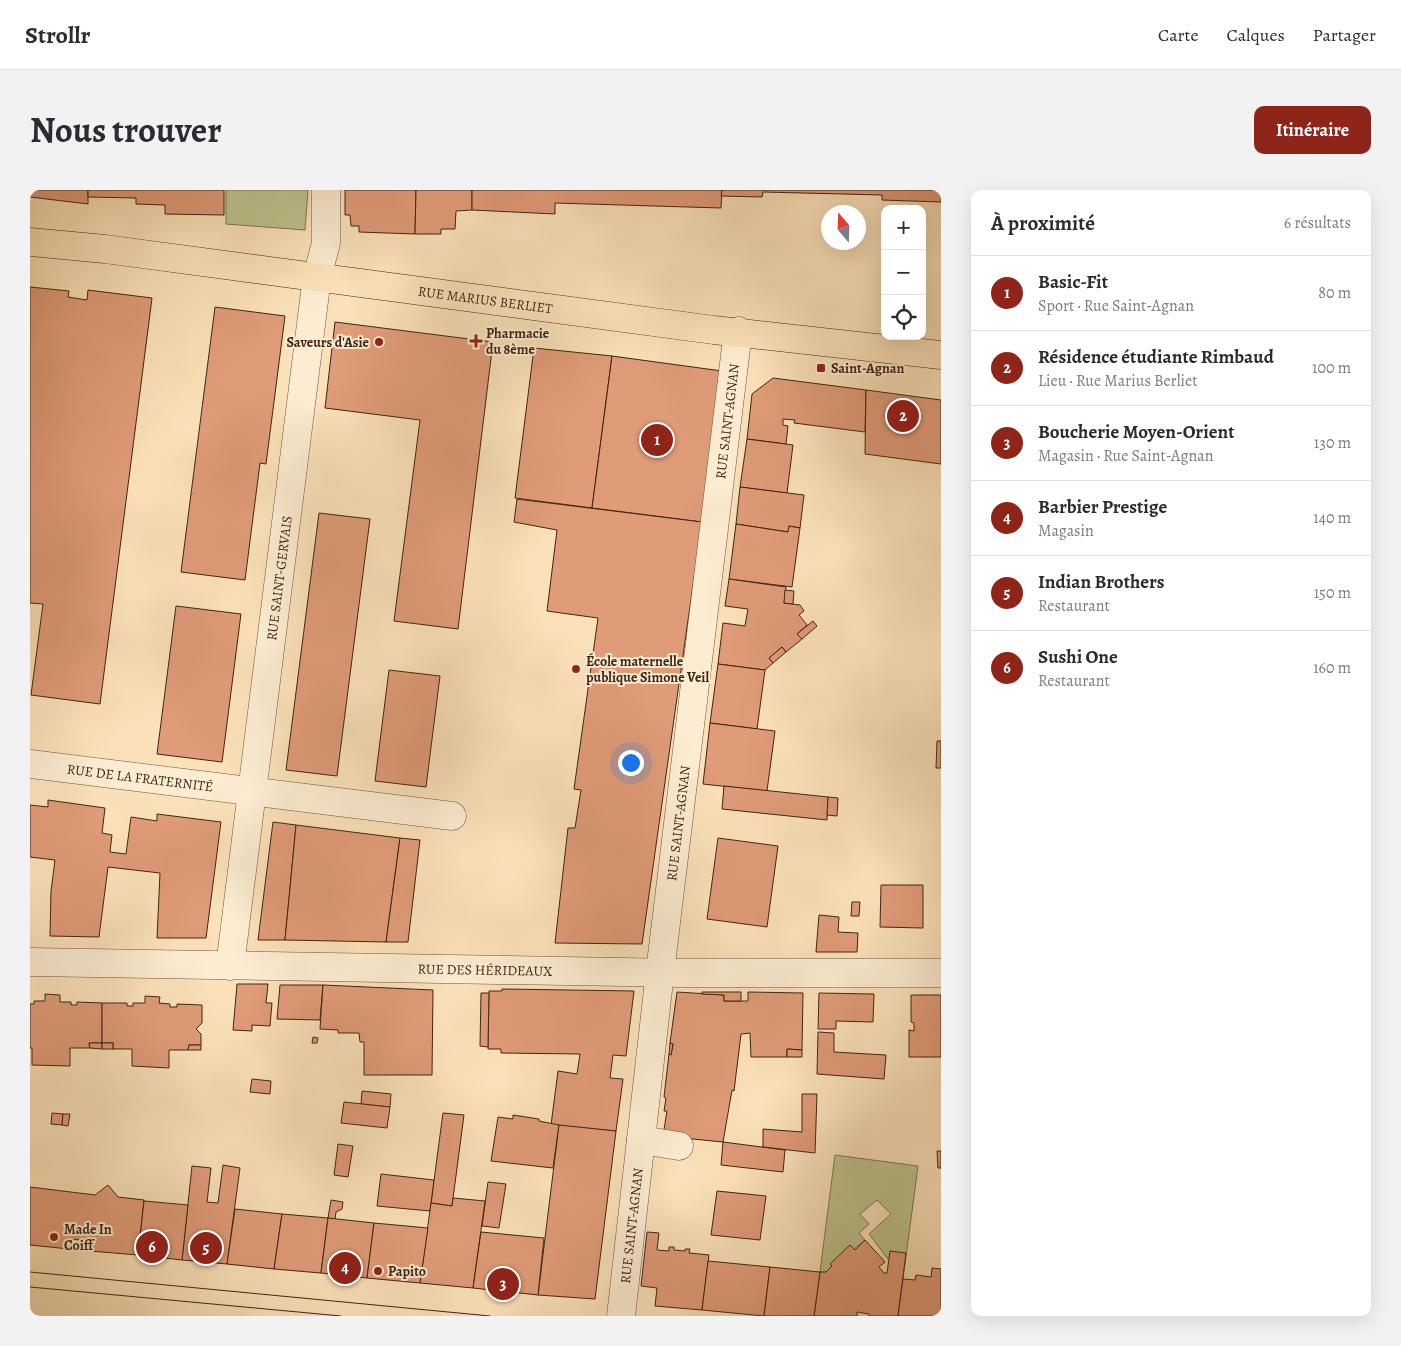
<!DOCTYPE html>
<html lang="fr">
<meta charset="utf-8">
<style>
:root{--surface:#fff;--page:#f2f2f3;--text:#2b2b33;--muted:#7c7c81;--line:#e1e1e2;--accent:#8f2418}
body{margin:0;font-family:Alegreya,serif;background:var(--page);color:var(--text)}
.controls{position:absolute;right:15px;top:15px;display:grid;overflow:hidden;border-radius:10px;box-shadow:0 5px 20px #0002}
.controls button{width:45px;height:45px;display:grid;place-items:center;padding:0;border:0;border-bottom:1px solid var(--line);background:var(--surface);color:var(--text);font:25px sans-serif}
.compass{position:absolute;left:791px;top:15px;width:45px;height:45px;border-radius:50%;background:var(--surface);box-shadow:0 5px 20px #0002;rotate:341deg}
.you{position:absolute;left:600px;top:572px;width:18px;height:18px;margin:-12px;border:4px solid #fff;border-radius:50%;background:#1a73e8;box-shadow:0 0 0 8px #1a73e833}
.badge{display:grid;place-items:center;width:32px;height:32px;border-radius:50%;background:var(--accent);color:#fff;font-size:16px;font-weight:700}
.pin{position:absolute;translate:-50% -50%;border:2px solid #fff;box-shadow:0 1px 5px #0006}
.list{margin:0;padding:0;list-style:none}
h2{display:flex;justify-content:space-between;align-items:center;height:65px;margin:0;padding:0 20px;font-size:21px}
h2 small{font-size:16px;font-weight:400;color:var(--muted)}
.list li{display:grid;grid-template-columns:32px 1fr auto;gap:15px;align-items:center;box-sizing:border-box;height:75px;padding:0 20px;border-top:1px solid var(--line)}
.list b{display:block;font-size:19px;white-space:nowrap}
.list p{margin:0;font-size:16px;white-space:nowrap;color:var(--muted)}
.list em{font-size:16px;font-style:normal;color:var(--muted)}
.icon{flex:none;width:28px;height:28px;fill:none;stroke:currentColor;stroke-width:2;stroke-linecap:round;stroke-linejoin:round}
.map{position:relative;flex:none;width:911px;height:1126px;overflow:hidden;border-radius:10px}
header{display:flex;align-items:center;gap:30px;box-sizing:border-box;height:70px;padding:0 25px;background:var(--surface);border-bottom:1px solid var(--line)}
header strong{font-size:24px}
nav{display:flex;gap:28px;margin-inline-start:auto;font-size:18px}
.intro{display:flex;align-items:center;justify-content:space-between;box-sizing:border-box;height:120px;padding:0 30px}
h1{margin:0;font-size:35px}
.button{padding:12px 22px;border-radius:10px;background:var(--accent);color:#fff;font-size:18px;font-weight:700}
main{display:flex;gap:30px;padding:0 30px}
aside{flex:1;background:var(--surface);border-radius:10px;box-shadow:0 5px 20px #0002}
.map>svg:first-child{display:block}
</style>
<header>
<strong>Strollr</strong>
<nav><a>Carte</a><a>Calques</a><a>Partager</a></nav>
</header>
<div class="intro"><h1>Nous trouver</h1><a class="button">Itinéraire</a></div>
<main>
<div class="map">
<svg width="911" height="1126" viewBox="0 0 911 1126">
<rect width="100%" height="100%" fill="#fbe1b9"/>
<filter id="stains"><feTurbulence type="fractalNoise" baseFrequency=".004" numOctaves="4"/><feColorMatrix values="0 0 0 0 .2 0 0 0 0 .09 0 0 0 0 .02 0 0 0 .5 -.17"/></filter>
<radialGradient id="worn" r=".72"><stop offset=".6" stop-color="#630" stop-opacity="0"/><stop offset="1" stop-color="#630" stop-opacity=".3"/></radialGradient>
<!-- green -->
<g fill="#bec38f" stroke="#7f7452">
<path d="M196,0H278L275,40L196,34Z"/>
<path d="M805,965L888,976L873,1089L839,1044L861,1024L847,1010L830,1024L839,1034L829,1043L835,1050L796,1082H790Z"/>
</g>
<!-- building -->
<g fill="#e09b78" stroke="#402415">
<path d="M0,0H58V14L0,7Z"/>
<path d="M58,0H194V25L135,24V15L106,14V8L58,7Z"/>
<path d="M315,0H386L385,44L329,42V36H321L320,25H315Z"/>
<path d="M386,0H442V20L426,21L425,39H411V44H385Z"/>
<path d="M442,0H692L691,18L525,13V24L442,20Z"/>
<path d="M692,0H911V12L852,10V5L733,2L732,7L691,6Z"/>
<path d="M0,97L39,101L38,107L57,110L58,100L122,108L70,514L1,505L13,414L0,413Z"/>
<path d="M185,117L255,126L236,274L230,273L215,390L151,382Z"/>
<path d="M305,132L463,152L428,439L364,431L390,230L295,218Z"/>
<path d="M504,158L582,166L562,318L485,308Z"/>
<path d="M582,166L692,181L672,332L562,318Z"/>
<path d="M743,188L836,200L835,242L764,233L765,230L753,229V235L758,236L756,254L717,249L722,204Z"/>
<path d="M836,200L911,210V274L835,264Z"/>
<path d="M717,249L763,255L757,303L710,297Z"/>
<path d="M710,297L774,305L770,338L759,336L758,342L706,334Z"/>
<path d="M487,309L672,332L612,754L525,753L538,638H545L551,600L544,599L568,428L517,421L527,340L484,332Z"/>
<path d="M289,323L340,329L307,586L256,580Z"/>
<path d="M706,334L758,342L759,336L770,338L762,397L699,389Z"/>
<path d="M699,389L756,397L754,413L770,415L774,421L769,425L777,435L767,444L772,449L756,462L752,457L739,468L743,473L735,480L688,474L693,433L715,436L718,419L695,416Z"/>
<path d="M755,400L764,401L763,414L754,413Z"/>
<path d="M146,416L211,424L192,572L127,564Z"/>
<path d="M783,431L787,436L772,449L767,444Z"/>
<path d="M752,457L756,462L743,473L739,468Z"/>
<path d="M688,474L735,480L727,539L680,533Z"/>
<path d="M359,480L410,486L396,597L345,591Z"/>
<path d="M680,533L745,541L737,601L673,594Z"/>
<path d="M907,551H911V578H906Z"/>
<path d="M694,596L798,607L797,630L692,619Z"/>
<path d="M798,607L808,608L807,626L797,625Z"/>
<path d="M18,610L75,618L72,643L82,645L80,662L96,664L101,627L127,631V624L191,632L176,748H127L130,683L78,677L69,747L20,746L21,701L25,670L0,667V615L18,617Z"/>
<path d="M243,632L266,635L255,750H228Z"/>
<path d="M266,635L370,648L356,752L255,750Z"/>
<path d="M370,648L390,650L378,752H356Z"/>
<path d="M688,648L748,656L737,737L677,729Z"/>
<path d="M851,695H893V738L850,737Z"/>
<path d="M822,712H830L829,726H821Z"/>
<path d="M789,725L809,727L808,742L828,743L827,762H786Z"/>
<path d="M207,794H238L236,813H242L240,836L222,835V841L203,840Z"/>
<path d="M250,795H293L290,830L247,829Z"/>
<path d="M293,795L403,800L402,885H334V852H330L329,843H308V840L290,839Z"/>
<path d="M472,799L604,801L596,866L583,865L580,888L593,889L586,941L521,935L528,881L547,884L550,864L471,863V859H458L459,801H472Z"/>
<path d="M647,802L694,805V811H718V802L773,803L772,860L757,859V867H721L720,843L711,844L704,901L702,900L693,952L633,946L637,921H634L636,908L634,907L639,864L641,865L643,854L640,853Z"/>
<path d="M672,802H711V811H694V805L672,804Z"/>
<path d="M451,803H459L458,857L450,856Z"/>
<path d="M789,803L844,804L843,832L806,831V839H788Z"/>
<path d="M15,804L30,805V812H41V815H47V812L72,813V853H59L60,858H40V876L2,875V858H0V814H4V811H15Z"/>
<path d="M881,805H911V867H879V840L884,841V833L881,832Z"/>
<path d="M115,806L130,807L129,813L140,814V817H147V814L172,815V833L166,839L171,844V855H159L158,860H139V878L102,876V859H83V853H72V813H97V816H103V813H115Z"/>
<path d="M788,842L804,843V862L856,865L854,889L787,884Z"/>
<path d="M283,847L288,848L287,853H282Z"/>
<path d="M59,853H72V859L60,858Z"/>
<rect x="72" y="853" width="11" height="6"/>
<path d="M640,853L643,854L641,865L639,864Z"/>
<path d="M159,855H171V860H158Z"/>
<path d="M757,859L772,860V867H757Z"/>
<path d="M222,889L241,891L240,904L220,902Z"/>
<path d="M332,901L361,904L360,917L331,914Z"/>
<path d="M772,904H787L785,963L733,957V939L772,942Z"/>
<path d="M314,912L360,917L357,938L311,933Z"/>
<path d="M22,923L33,924L32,935L21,934Z"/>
<path d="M413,923L434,925L422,1016L401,1013Z"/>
<path d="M33,924H40L38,936L32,935Z"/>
<path d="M483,925L509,929V931L529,935L523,978L461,971L468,927L483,929Z"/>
<path d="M529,935L586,941L565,1109L508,1105Z"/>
<path d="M693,952L755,960L753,982L691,975Z"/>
<path d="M308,954L323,956L318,987L304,985Z"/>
<path d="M907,961H911V978H908Z"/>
<path d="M193,975L210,978L197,1074L152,1070L162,976L181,978L177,1012L188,1013Z"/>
<path d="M351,984L404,990L400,1021L347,1016Z"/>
<path d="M458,992L476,994L469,1038L452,1036Z"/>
<path d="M78,995L88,1007L114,1010L108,1065L60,1061L61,1051L40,1049L39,1059L0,1055V997L65,1005Z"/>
<path d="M687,1001L736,1006L730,1050L681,1045Z"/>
<path d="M423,1008L455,1011L443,1098L390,1093L401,1013L422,1016Z"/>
<path d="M301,1010L313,1012L312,1019L306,1022L305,1029L298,1028Z"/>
<path d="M114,1011L158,1015L152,1070L108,1065Z"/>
<path d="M205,1019L252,1024L244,1079L197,1074Z"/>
<path d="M252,1024L298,1028L291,1083L244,1079Z"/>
<path d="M298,1028L344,1033L337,1088L291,1083Z"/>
<path d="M344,1033L398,1038L390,1093L337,1088Z"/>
<path d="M451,1042L514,1048L508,1105L443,1098Z"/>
<path d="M617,1042L629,1043L627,1060L639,1061V1057H644V1060L655,1061V1059H660L659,1063L679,1065L672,1120L625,1116L627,1098L611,1096Z"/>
<path d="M835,1050L855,1072L849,1077L854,1083H857L860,1061L876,1063L868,1126H839V1124L827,1122V1126H784L790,1082H796L802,1076L800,1074L820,1055L825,1060Z"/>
<path d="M678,1071L740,1077L734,1126L672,1120Z"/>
<path d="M740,1077L790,1082L784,1126H734Z"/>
<path d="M902,1078L911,1079V1126H868L873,1089L885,1090L886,1085L901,1087Z"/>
</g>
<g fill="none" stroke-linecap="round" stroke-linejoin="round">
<!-- minor casing -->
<g stroke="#6f533e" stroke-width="29">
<g id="minor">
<path id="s1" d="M0,574L422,626"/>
<path id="s2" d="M0,772L650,783H911"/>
<path id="s3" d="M200,776L287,87L296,53V0"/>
<path d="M611,950L649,956"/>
<path id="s4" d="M591,1126L630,782L708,141"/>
</g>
</g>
<!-- major casing -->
<g stroke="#402415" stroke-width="29">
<g id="major">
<path id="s5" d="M0,52L75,59L684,140L911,165"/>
</g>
</g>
<!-- minor -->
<use href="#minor" stroke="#fcecd2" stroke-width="28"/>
<!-- major -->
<use href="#major" stroke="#fbe1b9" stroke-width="28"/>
<!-- tram -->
<g stroke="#402415" stroke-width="1">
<path d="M0,1082L460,1126"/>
<path d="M0,1097L311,1126"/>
</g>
</g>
<!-- markers -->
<g fill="#8f2418" stroke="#fcecd2" stroke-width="2">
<path d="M443.5 143.5h5v5h5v5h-5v5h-5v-5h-5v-5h5z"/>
<circle cx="349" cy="152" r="5"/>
<rect x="786" y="173" width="10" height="10" rx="2.5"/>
<circle cx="546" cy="479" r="5"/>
<circle cx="24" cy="1047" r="5"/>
<circle cx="348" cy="1081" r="5"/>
</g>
<g text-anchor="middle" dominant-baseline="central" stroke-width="4" stroke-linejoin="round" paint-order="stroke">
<!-- street labels -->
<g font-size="14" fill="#402415" stroke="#fcecd2">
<text stroke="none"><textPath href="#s5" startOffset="459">RUE MARIUS BERLIET</textPath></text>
<text stroke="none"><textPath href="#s4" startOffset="901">RUE SAINT-AGNAN</textPath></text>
<text stroke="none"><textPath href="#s3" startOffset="391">RUE SAINT-GERVAIS</textPath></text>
<text stroke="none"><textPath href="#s1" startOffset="111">RUE DE LA FRATERNITÉ</textPath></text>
<text stroke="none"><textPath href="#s4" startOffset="496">RUE SAINT-AGNAN</textPath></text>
<text stroke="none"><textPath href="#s2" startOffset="455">RUE DES HÉRIDEAUX</textPath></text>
<text stroke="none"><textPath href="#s4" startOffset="91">RUE SAINT-AGNAN</textPath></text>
</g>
<!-- poi labels -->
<g font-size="14" font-weight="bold" fill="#402415" stroke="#fcecd2" text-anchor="start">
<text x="456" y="143">Pharmacie<tspan x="456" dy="16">du 8ème</tspan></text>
<text x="339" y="152" text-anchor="end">Saveurs d'Asie</text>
<text x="801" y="178">Saint-Agnan</text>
<text x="556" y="471">École maternelle<tspan x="556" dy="16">publique Simone Veil</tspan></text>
<text x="34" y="1039">Made In<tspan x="34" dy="16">Coiff</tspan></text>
<text x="358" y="1081">Papito</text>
</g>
</g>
<rect width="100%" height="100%" filter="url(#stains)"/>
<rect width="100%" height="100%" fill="url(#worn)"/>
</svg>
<div class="controls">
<button>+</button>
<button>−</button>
<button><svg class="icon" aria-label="locate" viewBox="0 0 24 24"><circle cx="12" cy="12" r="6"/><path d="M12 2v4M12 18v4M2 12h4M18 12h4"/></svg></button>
</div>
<svg class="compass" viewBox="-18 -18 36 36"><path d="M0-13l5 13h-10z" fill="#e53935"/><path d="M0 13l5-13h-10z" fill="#7c7c81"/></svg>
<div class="you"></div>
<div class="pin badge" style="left:627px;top:250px">1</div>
<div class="pin badge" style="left:873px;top:226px">2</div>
<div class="pin badge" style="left:473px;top:1094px">3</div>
<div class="pin badge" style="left:315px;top:1078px">4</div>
<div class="pin badge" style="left:176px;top:1058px">5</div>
<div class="pin badge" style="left:122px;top:1057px">6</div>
</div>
<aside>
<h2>À proximité<small>6 résultats</small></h2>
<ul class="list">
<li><span class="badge">1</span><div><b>Basic-Fit</b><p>Sport · Rue Saint-Agnan</p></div><em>80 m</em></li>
<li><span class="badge">2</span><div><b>Résidence étudiante Rimbaud</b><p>Lieu · Rue Marius Berliet</p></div><em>100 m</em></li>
<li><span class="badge">3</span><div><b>Boucherie Moyen-Orient</b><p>Magasin · Rue Saint-Agnan</p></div><em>130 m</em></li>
<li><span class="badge">4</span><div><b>Barbier Prestige</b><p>Magasin</p></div><em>140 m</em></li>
<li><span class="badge">5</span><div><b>Indian Brothers</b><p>Restaurant</p></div><em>150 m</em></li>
<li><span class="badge">6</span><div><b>Sushi One</b><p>Restaurant</p></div><em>160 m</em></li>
</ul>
</aside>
</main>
